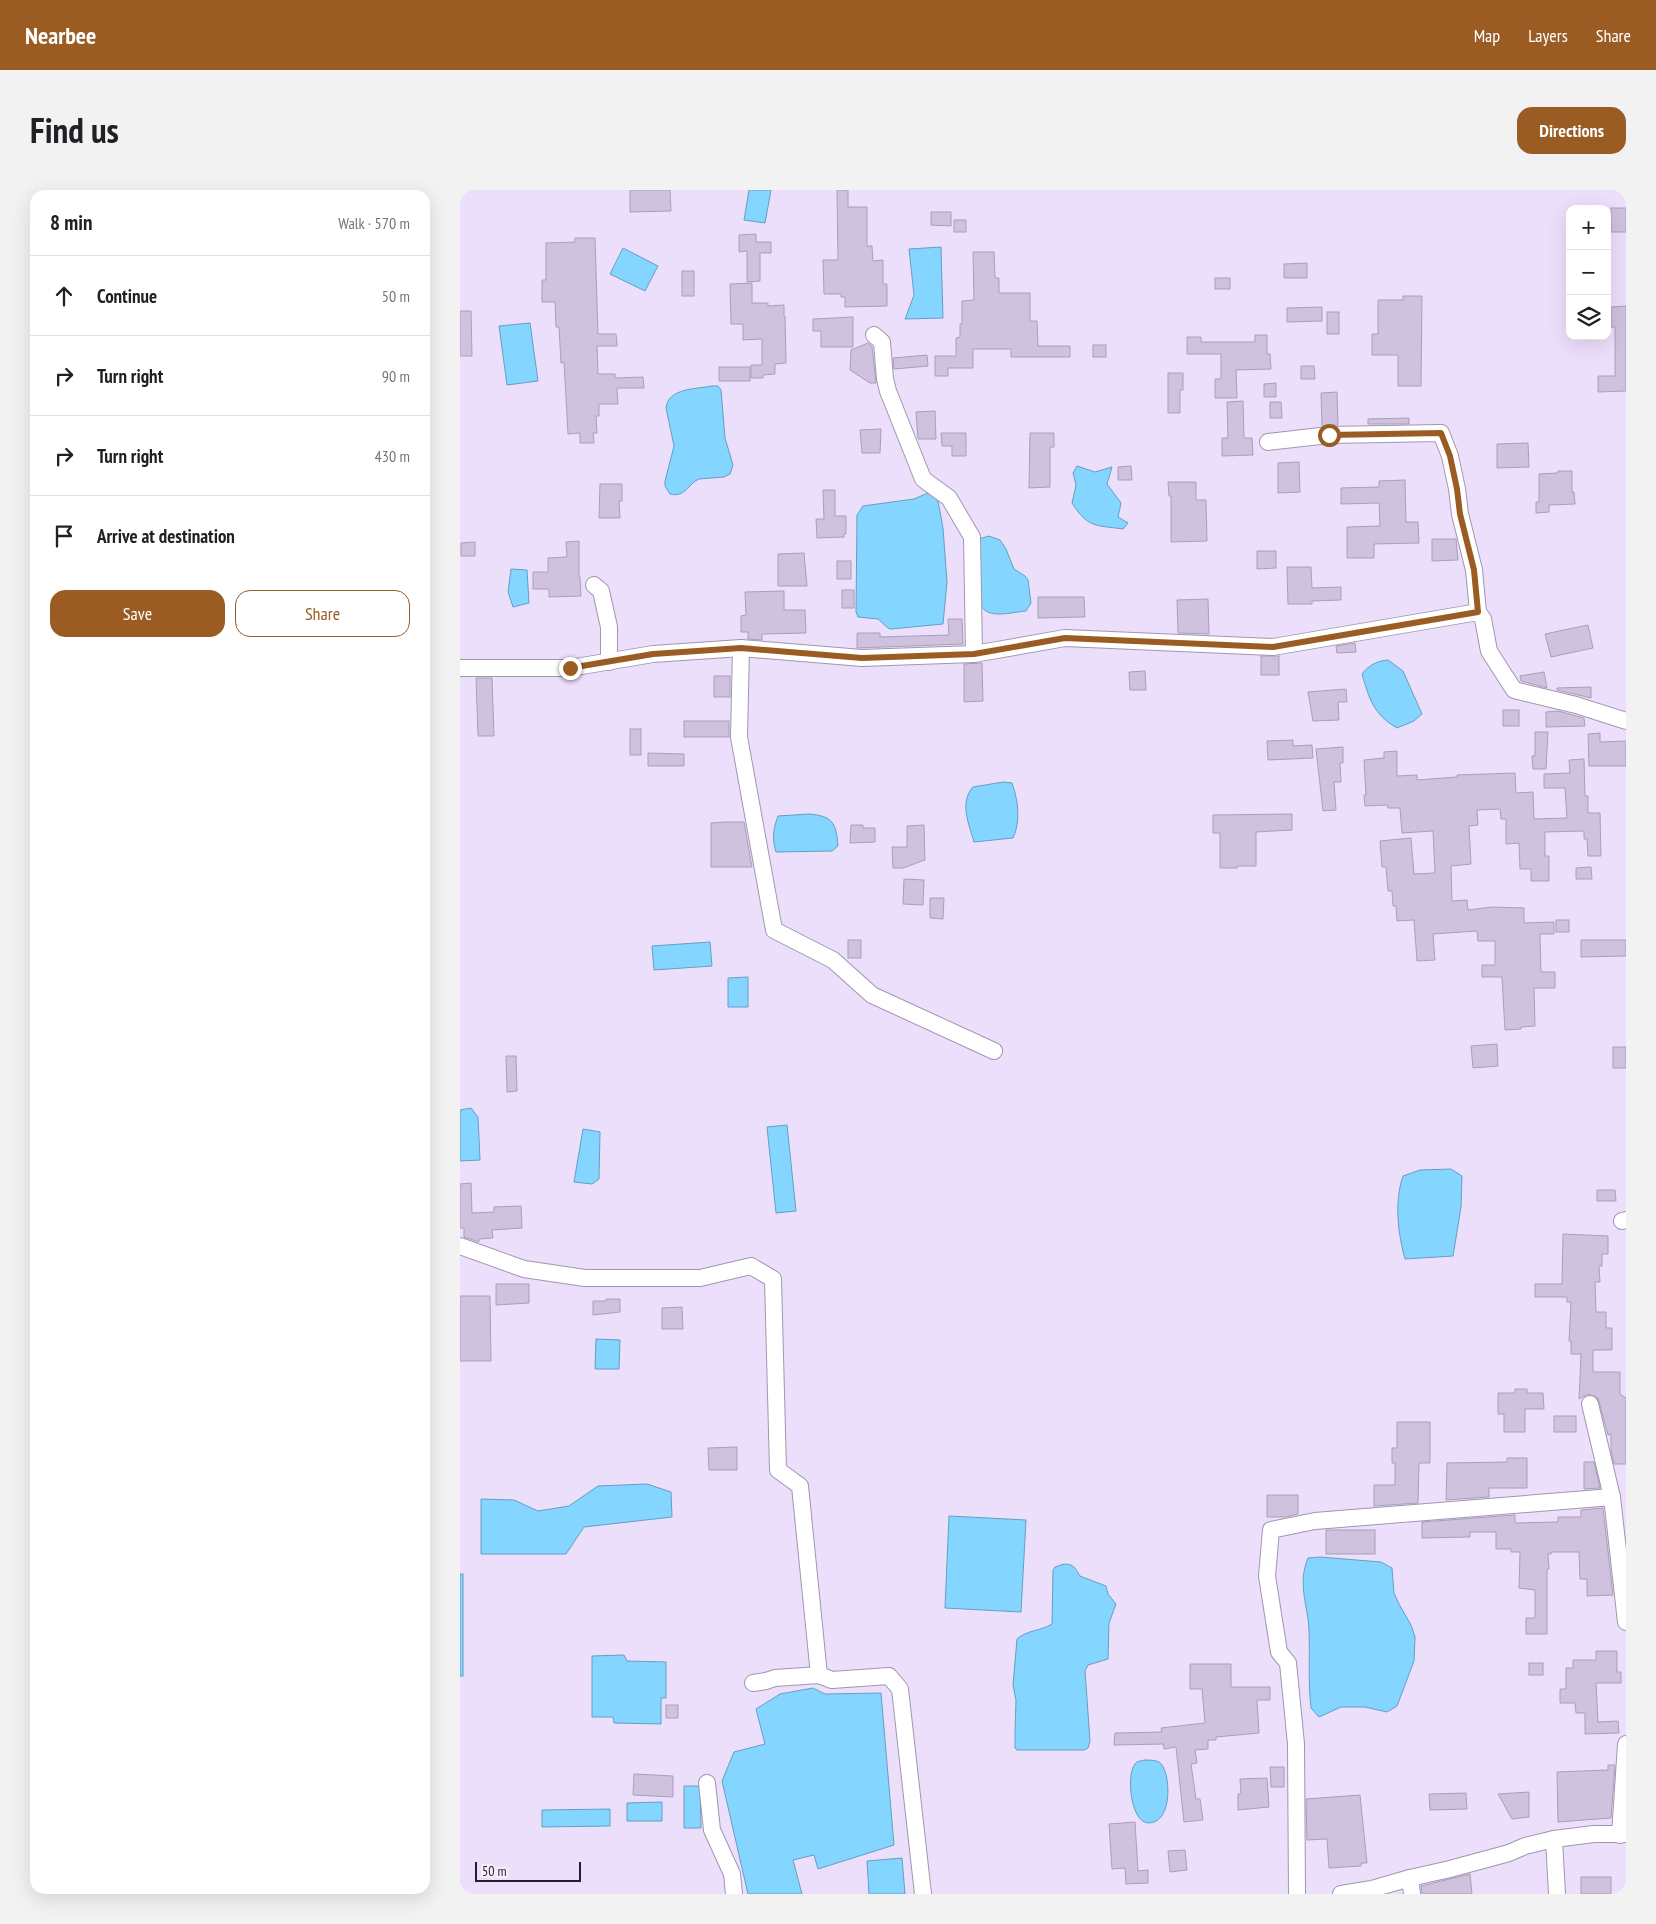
<!DOCTYPE html>
<meta charset="utf-8">
<style>
:root{--surface:#fff;--page:#f2f2f2;--text:#202124;--muted:#757577;--line:#e0e0e0;--accent:#9b5c24}
body{margin:0;font-family:"PT Sans Narrow",sans-serif;background:var(--page);color:var(--text)}
.controls{position:absolute;right:15px;top:15px;display:grid;overflow:hidden;border-radius:10px;box-shadow:0 5px 20px #0002}
.controls button{width:45px;height:45px;display:grid;place-items:center;padding:0;border:0;border-bottom:1px solid var(--line);background:var(--surface);color:var(--text);font:25px sans-serif}
.scale{position:absolute;left:15px;bottom:12px;width:106px;box-sizing:border-box;padding-left:5px;border:2px solid #241f2a;border-top:0;font-size:14px;line-height:18px;white-space:nowrap;color:#241f2a;-webkit-text-stroke:4px #f5f0fc;paint-order:stroke}
.stop{position:absolute;width:15px;height:15px;margin:-11px;border:4px solid #9b5c24;border-radius:50%;background:#fff}
.stop.end{background:#9b5c24;border-color:#fff;box-shadow:0 1px 5px #0008}
.list{margin:0;padding:0;list-style:none}
h2{display:flex;justify-content:space-between;align-items:center;height:65px;margin:0;padding:0 20px;font-size:21px}
h2 small{font-size:16px;font-weight:400;color:var(--muted)}
.list li{display:grid;grid-template-columns:32px 1fr auto;gap:15px;align-items:center;box-sizing:border-box;height:80px;padding:0 20px;border-top:1px solid var(--line)}
.list b{display:block;font-size:19px;white-space:nowrap}
.list em{font-size:16px;font-style:normal;color:var(--muted)}
.actions{display:flex;gap:10px;padding:15px 20px}
.actions a{flex:1;padding:11px 0;border:1px solid var(--accent);border-radius:15px;text-align:center;font-size:18px;color:var(--accent)}
.actions .main{background:var(--accent);color:#fff}
.icon{flex:none;width:28px;height:28px;fill:none;stroke:currentColor;stroke-width:2;stroke-linecap:round;stroke-linejoin:round}
.map{position:relative;flex:none;width:1166px;height:1704px;overflow:hidden;border-radius:15px}
header{display:flex;align-items:center;gap:30px;box-sizing:border-box;height:70px;padding:0 25px;background:var(--accent);color:#fff}
header strong{font-size:24px}
nav{display:flex;gap:28px;margin-inline-start:auto;font-size:18px}
.intro{display:flex;align-items:center;justify-content:space-between;box-sizing:border-box;height:120px;padding:0 30px}
h1{margin:0;font-size:35px}
.button{padding:12px 22px;border-radius:15px;background:var(--accent);color:#fff;font-size:18px;font-weight:700}
main{display:flex;gap:30px;padding:0 30px}
aside{flex:1;background:var(--surface);border-radius:15px;box-shadow:0 5px 20px #0002}
.map>svg:first-child{display:block}
</style>
<header>
<strong>Nearbee</strong>
<nav><a>Map</a><a>Layers</a><a>Share</a></nav>
</header>
<div class="intro"><h1>Find us</h1><a class="button">Directions</a></div>
<main>
<aside>
<h2>8 min<small>Walk · 570 m</small></h2>
<ul class="list">
<li><svg class="icon" aria-label="ahead" viewBox="0 0 24 24"><path d="M12 20V5M6 11l6-6 6 6"/></svg><div><b>Continue</b></div><em>50 m</em></li>
<li><svg class="icon" aria-label="right" viewBox="0 0 24 24"><path d="M7 20v-9h11M14 6l5 5-5 5"/></svg><div><b>Turn right</b></div><em>90 m</em></li>
<li><svg class="icon" aria-label="right" viewBox="0 0 24 24"><path d="M7 20v-9h11M14 6l5 5-5 5"/></svg><div><b>Turn right</b></div><em>430 m</em></li>
<li><svg class="icon" aria-label="arrive" viewBox="0 0 24 24"><path d="M6 21V4h12l-3 4 3 4H6"/></svg><div><b>Arrive at destination</b></div></li>
</ul>
<div class="actions"><a class="main">Save</a><a>Share</a></div>
</aside>
<div class="map">
<svg width="1166" height="1704" viewBox="0 0 1166 1704">
<rect width="100%" height="100%" fill="#ecdffc"/>
<!-- water -->
<g fill="#84d5ff" stroke="#679ebf">
<path d="M289,0H311L305,33L284,30Z"/>
<path d="M481,57L483,128L445,129L454,105L449,59Z"/>
<path d="M163,58L198,76L185,101L150,84Z"/>
<path d="M70,133L78,191L47,195L39,136Z"/>
<path d="M252,196H258L261,200L265,248L273,275L270,284L264,287L239,289C228,294 225,308 210,304L205,296V291L214,256L206,218C208,198 236,199 252,196Z"/>
<path d="M617,276L635,282L652,277L647,294L661,313L658,327L668,333L663,339C635,335 628,338 612,313L616,295L613,283Z"/>
<path d="M468,303L477,306L483,338L487,392L483,434L431,439L428,438L418,429L398,427L396,422L397,325L403,316L454,309Z"/>
<path d="M529,346L540,350L546,359L554,379L565,386L568,390L571,413L566,421C553,422 527,430 521,415L519,349Z"/>
<path d="M51,379L67,380L69,413L53,417L48,402Z"/>
<path d="M928,470L943,481L962,524L954,531L937,538C913,524 909,508 902,484C909,475 917,471 928,470Z"/>
<path d="M543,592L552,593C558,610 561,631 553,648L514,652C509,634 499,613 513,597Z"/>
<path d="M349,624C373,626 376,633 378,656L372,661L316,662C312,649 313,639 318,626Z"/>
<path d="M250,752L252,776L194,780L192,756Z"/>
<path d="M288,787V817H268V788Z"/>
<path d="M11,918L18,927L20,970L0,971V920Z"/>
<path d="M327,935L336,1021L316,1023L307,937Z"/>
<path d="M123,939L140,942L139,989L132,994L114,992Z"/>
<path d="M991,979L1002,986L1001,1017L993,1066L945,1069C938,1043 934,1012 943,986L960,980Z"/>
<path d="M136,1149L160,1150L159,1179H135Z"/>
<path d="M187,1294L211,1302L212,1327L124,1337L106,1364H21V1309L54,1310L78,1321L109,1316L138,1296Z"/>
<path d="M489,1326L566,1330L561,1422L485,1418Z"/>
<path d="M860,1367L921,1372L932,1378L934,1403L939,1414L951,1435L955,1447L954,1471L937,1516L927,1522L905,1517H881L859,1527L851,1518C848,1493 850,1466 849,1440C848,1415 837,1394 848,1368Z"/>
<path d="M604,1374C614,1374 615,1378 620,1386L646,1396L648,1404L656,1414L649,1433L648,1469L628,1475L625,1481L630,1551L628,1558L624,1560H557L555,1558V1543L556,1510L553,1495L557,1449C567,1440 581,1441 592,1434L593,1380L595,1377Z"/>
<rect x="0" y="1384" width="3" height="102"/>
<path d="M164,1465L167,1471L206,1472V1508H201V1534L154,1533L153,1527H132V1466Z"/>
<path d="M353,1498L365,1504L421,1503L434,1655L358,1679L354,1665L333,1670L342,1704H288L262,1591L274,1562L305,1554L296,1519L320,1504Z"/>
<path d="M684,1570C689,1570 695,1570 699,1572C711,1579 714,1634 688,1633C670,1632 665,1580 677,1572C678,1571 683,1571 684,1570Z"/>
<path d="M224,1596H240L241,1638H224Z"/>
<path d="M202,1612V1631H167V1613Z"/>
<path d="M150,1619V1636L82,1637V1620Z"/>
<path d="M442,1668L445,1704H409L407,1671Z"/>
</g>
<!-- building -->
<g fill="#cec2de" stroke="#aa9eb9">
<path d="M170,0H210L211,21L170,22Z"/>
<path d="M377,0H388V17H407V56H412L413,71L423,70V94H427V116L385,117V107H381V104H364L363,70H378Z"/>
<rect x="1151" y="18" width="15" height="24"/>
<path d="M471,22H491V36L471,35Z"/>
<rect x="494" y="30" width="12" height="12"/>
<path d="M296,44V52H311V63H300V91L287,92V61L279,62V45Z"/>
<path d="M115,48H135L138,144H156L157,156H137L138,184H155V188L183,187L184,198H157L158,214H139V226H136L137,243H133L134,253H120V243L108,244L104,172L101,173L99,137H96L95,112H82V90H86V53L115,52Z"/>
<path d="M513,62H534L535,88H539V103H570V131H577L578,156H610V167H551V159H513V178H488V186H475V166H496V148L500,147V134H502V111L514,110Z"/>
<path d="M847,73V88H824V74Z"/>
<rect x="222" y="81" width="12" height="25"/>
<rect x="755" y="88" width="15" height="11"/>
<path d="M292,93V113H308V116L324,115V126H325L326,173L315,174V184L303,185V188H291V175H302V149L283,150V134H271L270,94Z"/>
<path d="M943,106H962L961,196H938V165H912V144H918V110H943Z"/>
<path d="M1166,116V201L1138,202V186H1155V137H1151V117Z"/>
<path d="M862,117V131L827,132V118Z"/>
<path d="M0,121H11L12,166H0Z"/>
<rect x="867" y="122" width="12" height="22"/>
<path d="M393,127V157H361V141H353V129Z"/>
<path d="M795,145H807V164H810L811,179L776,180L777,208H755V189H761V164H727V147H741V152H795Z"/>
<path d="M408,153L412,157L416,193H410L390,180L391,160Z"/>
<rect x="633" y="155" width="13" height="12"/>
<path d="M467,165L468,176L434,179L433,168Z"/>
<path d="M841,176H854L855,189H841Z"/>
<rect x="259" y="177" width="31" height="14"/>
<path d="M708,183H723V200H720V223H708Z"/>
<path d="M816,193V207H804V194Z"/>
<path d="M877,202L878,235L862,236L861,203Z"/>
<path d="M783,211L784,248H792L793,265L762,266V248H768L767,212Z"/>
<path d="M810,212H821L822,228H810Z"/>
<path d="M475,221L476,249H458L456,222Z"/>
<path d="M949,228V234H908V229Z"/>
<path d="M421,239L420,263H402L400,240Z"/>
<path d="M481,243H506V266H492V256H482Z"/>
<path d="M570,243H594V257H590V297L569,298Z"/>
<path d="M1068,253L1069,277L1037,278V254Z"/>
<path d="M839,272L840,302L818,303V273Z"/>
<path d="M671,276L672,290H658V277Z"/>
<path d="M1098,281H1112V302H1114L1115,314L1089,315V322L1076,323V312H1079V284L1098,283Z"/>
<path d="M945,290L946,332H958L959,353L914,354V368H887V337L920,336L919,313L881,314V298L919,297V291Z"/>
<path d="M708,292H736V310H746L747,351L711,352V306H709Z"/>
<path d="M140,294H162V311H159L160,328H139Z"/>
<path d="M363,300H375V326H386V344H384V347L357,348L356,329H364Z"/>
<path d="M972,349H996L998,370L972,371Z"/>
<path d="M119,351V387H120L121,406L89,407V399H73V382H88V368L107,367L106,352Z"/>
<path d="M15,352V366H1V353Z"/>
<path d="M797,361H816V378L797,379Z"/>
<path d="M344,363L347,396H318V364Z"/>
<rect x="377" y="371" width="14" height="18"/>
<path d="M827,377H851L852,398L881,397V410L852,411V414H828Z"/>
<rect x="382" y="400" width="12" height="18"/>
<path d="M324,401V420H345L346,443L302,444V450L288,449V442H281V426L286,425L285,402Z"/>
<path d="M578,407H624L625,427L578,428Z"/>
<path d="M748,409L749,444L718,443L717,410Z"/>
<path d="M488,429H502L503,454L397,458V443H420V447L489,445Z"/>
<path d="M1128,435L1133,458L1091,467L1085,444Z"/>
<path d="M895,453L896,462L877,463L876,456Z"/>
<rect x="801" y="466" width="18" height="19"/>
<path d="M522,473L523,511L504,512V474Z"/>
<path d="M685,481L686,500H670L669,482Z"/>
<path d="M1084,482L1087,498L1061,491L1060,486Z"/>
<rect x="254" y="486" width="16" height="21"/>
<path d="M16,488H32L34,546H18Z"/>
<path d="M1131,497V508L1097,500V498Z"/>
<path d="M886,499L887,512H878L879,530L853,531L848,502Z"/>
<rect x="1043" y="520" width="16" height="16"/>
<path d="M1098,521L1124,528L1125,536L1086,537V522Z"/>
<rect x="224" y="531" width="45" height="16"/>
<rect x="170" y="539" width="11" height="26"/>
<path d="M1075,542H1088L1086,579H1073L1072,566H1075Z"/>
<path d="M1140,543V552L1166,551V576H1129L1128,544Z"/>
<path d="M833,550V556L852,555L853,568L808,570L807,551Z"/>
<path d="M883,557V573H880L881,592H874L876,620L863,621L856,559Z"/>
<path d="M937,561V586L957,585V590L997,587V585L1055,583L1056,603L1073,602L1074,629L1107,628L1105,598H1084V584L1110,583L1109,570L1124,569L1125,606H1128V623H1140L1141,666H1128L1127,649H1124V641L1085,642V666H1089V691H1071V679H1060L1059,653L1046,654V629H1041L1040,619L1017,620L1018,635L1009,636L1011,674L991,676L992,711L1007,710L1008,720L1032,717L1064,718V733L1094,732V744H1080L1081,782H1095V798H1074L1075,836L1061,837V839L1045,840L1042,787H1022V775H1035V751H1018L1017,741L973,744L975,770L957,771L954,730L937,731L936,716H933L932,701H928L926,677H922L920,651L951,648L954,684L975,683L973,641L942,643L940,618H928L927,615L905,616L904,605H906L904,570L924,568V562Z"/>
<path d="M188,563L224,564V576H188Z"/>
<path d="M832,624V640L796,642V676H777V678H760V643H753V625Z"/>
<path d="M265,632H284L292,677H251V633Z"/>
<path d="M391,635H403V638H415V652L390,653Z"/>
<path d="M464,635L465,670L443,678H433L432,657H447V636Z"/>
<path d="M1131,677L1132,689H1116V678Z"/>
<path d="M444,689L464,690L463,715L443,714Z"/>
<path d="M470,708H484L483,729L470,728Z"/>
<rect x="1096" y="730" width="13" height="12"/>
<rect x="388" y="750" width="13" height="18"/>
<path d="M1121,750H1166V766L1121,767Z"/>
<path d="M1037,854L1038,876L1013,878L1011,856Z"/>
<rect x="1153" y="857" width="13" height="21"/>
<path d="M46,866H56L57,901L47,902Z"/>
<path d="M11,993L12,1023L34,1022V1017L61,1016L62,1038L32,1040L33,1048L19,1049V1052L4,1047V1038H0V994Z"/>
<path d="M1137,1000H1155L1156,1011H1137Z"/>
<path d="M1103,1044L1148,1046V1064H1142V1076H1139L1140,1092H1135L1136,1122H1146V1138H1152V1160H1133V1182H1160V1204L1166,1208V1274H1154L1151,1261V1244L1148,1245L1138,1208L1128,1204L1119,1209L1121,1164H1111V1151H1109L1111,1112H1107V1107H1075V1094H1102Z"/>
<path d="M36,1094H69V1113L36,1115Z"/>
<path d="M0,1106H30L31,1171H0Z"/>
<path d="M146,1109H160V1122L133,1125V1111H146Z"/>
<path d="M222,1117L223,1139H202V1118Z"/>
<path d="M1055,1199H1067V1203H1083L1084,1219H1065V1242H1044V1224H1038V1203H1055Z"/>
<rect x="1094" y="1226" width="22" height="16"/>
<path d="M937,1232H970V1273H959L958,1313L914,1316V1295H935V1273H932V1258H937Z"/>
<path d="M277,1257V1280H249L248,1258Z"/>
<path d="M1047,1268H1067V1298H1029V1307L986,1310L987,1273L1047,1272Z"/>
<path d="M1124,1272H1134L1140,1298L1124,1299Z"/>
<path d="M807,1305H838V1324L826,1327H807Z"/>
<path d="M1143,1318L1153,1405L1127,1406V1389H1120L1119,1362H1091V1364H1088L1089,1379H1087V1444H1066V1428H1075V1400L1059,1398L1060,1362H1051V1359H1036V1342H1010V1347L962,1348V1332L1055,1325V1333L1098,1332V1327H1121V1320Z"/>
<rect x="866" y="1340" width="49" height="24"/>
<path d="M1136,1461H1157V1482H1161V1493H1136L1138,1532L1158,1531L1159,1543L1125,1544V1523H1116L1115,1513H1100V1499H1106V1478H1113V1470H1136Z"/>
<rect x="1069" y="1473" width="14" height="12"/>
<path d="M730,1474H771V1497H810V1510H797L799,1543L756,1547V1550H748V1559L735,1560L737,1573L731,1574L736,1609H740L743,1630L724,1632L716,1557L704,1559L703,1554L654,1555L655,1543L702,1542L701,1538L745,1533L742,1499H730Z"/>
<rect x="206" y="1515" width="12" height="13"/>
<path d="M1148,1575H1155L1151,1628L1098,1632L1097,1582L1148,1580Z"/>
<path d="M810,1577H824V1597H811Z"/>
<path d="M174,1584L213,1586V1607L173,1605Z"/>
<path d="M807,1588L809,1617L778,1620V1604H781L780,1589Z"/>
<path d="M1069,1602V1627L1052,1629L1038,1604Z"/>
<path d="M1006,1603L1007,1619L970,1620L969,1604Z"/>
<path d="M900,1605L907,1673H901V1676L869,1678L867,1649L847,1650L846,1609Z"/>
<path d="M675,1632L678,1681L688,1680V1693L666,1694L665,1678L652,1679L649,1634Z"/>
<path d="M725,1660L727,1680L710,1682L708,1661Z"/>
<path d="M1010,1684L1012,1704H962L961,1696Z"/>
<rect x="1121" y="1687" width="30" height="17"/>
</g>
<g fill="none" stroke-linecap="round" stroke-linejoin="round">
<!-- minor casing -->
<g stroke="#a196b0" stroke-width="18">
<g id="minor">
<path d="M414,145L422,152L425,189L428,201L463,289L489,308L512,347L514,464"/>
<path d="M808,252L869,245L981,243L990,266L997,299L1000,324L1014,380L1018,422L1023,429L1029,461L1054,500L1116,515L1166,531"/>
<path d="M134,395L141,401L149,437V472"/>
<path d="M281,458L279,547L314,740L373,770L412,805L534,861"/>
<path d="M0,478H110L193,464L281,458L402,468L514,464L605,448L813,457L1018,422"/>
<path d="M1162,1031L1166,1030"/>
<path d="M0,1056L64,1079L125,1088H240L291,1076L313,1089L318,1280L340,1296L359,1485L315,1488L306,1491L293,1493"/>
<path d="M1130,1214L1152,1307"/>
<path d="M359,1485L372,1490L429,1486L440,1499L463,1704"/>
<path d="M247,1593L252,1640L272,1684L274,1704"/>
<path d="M1160,1645L1166,1554"/>
<path d="M1094,1649L1097,1704"/>
<path d="M950,1688L952,1704"/>
<path d="M837,1704L836,1554L828,1473L819,1462L807,1386L811,1340L855,1331L1152,1307L1166,1432"/>
<path d="M881,1704L912,1699L950,1688L990,1679L1049,1663L1065,1656L1094,1649L1134,1644H1166"/>
</g>
</g>
<!-- minor -->
<use href="#minor" stroke="#fff" stroke-width="16"/>
</g>
<g fill="none" stroke-linecap="round" stroke-linejoin="round">
<!-- route -->
<path stroke="#9b5c24" stroke-width="6" d="M110,478L193,464L281,458L402,468L514,464L605,448L813,457L1018,422L1014,380L1000,324L997,299L990,266L981,243L869,245"/>
</g>
</svg>
<div class="controls">
<button>+</button>
<button>−</button>
<button><svg class="icon" aria-label="layers" viewBox="0 0 24 24"><path d="M12 4l9 5-9 5-9-5zM3 14l9 5 9-5"/></svg></button>
</div>
<div class="scale">50 m</div>
<div class="stop" style="left:869px;top:245px"></div>
<div class="stop end" style="left:110px;top:478px"></div>
</div>
</main>
